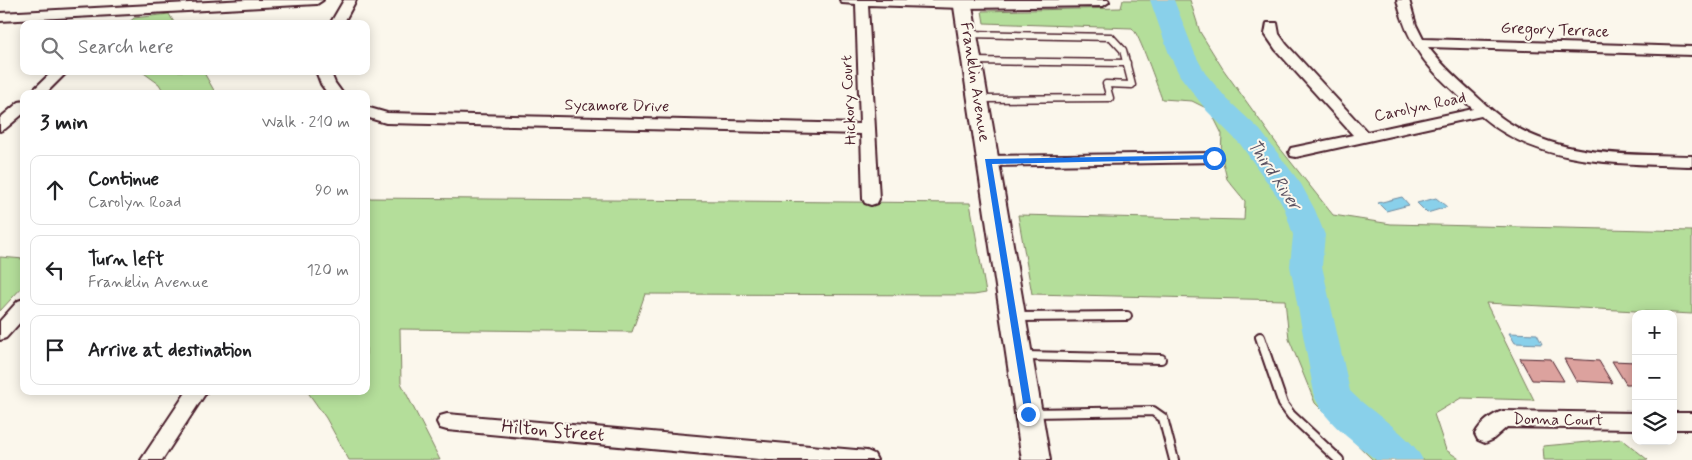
<!DOCTYPE html>
<meta charset="utf-8">
<style>
:root{--surface:#fff;--page:#f6f6f6;--text:#202124;--muted:#757577;--line:#e0e0e0}
body{margin:0;font-family:Mynerve,sans-serif;background:var(--page);color:var(--text)}
.controls{position:absolute;right:15px;bottom:15px;display:grid;overflow:hidden;border-radius:10px;box-shadow:0 2px 12px #0003}
.controls button{width:45px;height:45px;display:grid;place-items:center;padding:0;border:0;border-bottom:1px solid var(--line);background:var(--surface);color:var(--text);font:25px sans-serif}
.stop{position:absolute;width:15px;height:15px;margin:-11px;border:4px solid #1a73e8;border-radius:50%;background:#fff}
.stop.end{background:#1a73e8;border-color:#fff;box-shadow:0 1px 5px #0008}
.list{margin:0;padding:0;list-style:none}
h2{display:flex;justify-content:space-between;align-items:center;height:65px;margin:0;padding:0 20px;font-size:21px}
h2 small{font-size:16px;font-weight:400;color:var(--muted)}
.list li{display:grid;grid-template-columns:32px 1fr auto;gap:15px;align-items:center;box-sizing:border-box;height:70px;margin:0 10px 10px;padding:0 10px;border:1px solid var(--line);border-radius:10px}
.list b{display:block;font-size:19px;white-space:nowrap}
.list p{margin:0;font-size:16px;white-space:nowrap;color:var(--muted)}
.list em{font-size:16px;font-style:normal;color:var(--muted)}
.icon{flex:none;width:28px;height:28px;fill:none;stroke:currentColor;stroke-width:2;stroke-linecap:round;stroke-linejoin:round}
.map{position:relative;flex:none;width:1692px;height:460px;overflow:hidden}
.search{position:absolute;background:var(--surface);box-shadow:0 2px 12px #0003;left:20px;top:20px;width:350px;height:55px;display:flex;align-items:center;gap:12px;box-sizing:border-box;padding:0 18px;border-radius:10px;color:var(--muted);font-size:19px}
.panel{position:absolute;background:var(--surface);box-shadow:0 2px 12px #0003;left:20px;top:90px;width:350px;height:305px;border-radius:10px}
.map>svg:first-child{display:block}
</style>
<div class="map">
<svg width="1692" height="460" viewBox="0 0 1692 460">
<rect width="100%" height="100%" fill="#fbf7ec"/>
<filter id="ink" filterUnits="userSpaceOnUse"><feTurbulence type="fractalNoise" baseFrequency=".02" numOctaves="2"/><feDisplacementMap in="SourceGraphic" scale="10" xChannelSelector="R" yChannelSelector="G"/><feConvolveMatrix kernelMatrix="1 2 1 2 8 2 1 2 1" color-interpolation-filters="sRGB"/></filter>
<g filter="url(#ink)">
<!-- green -->
<g fill="#b4de9a" stroke="#7f7e62">
<path d="M1123,0H1190L1200,32L1223,69L1279,147L1333,215L1391,224L1692,231V314L1486,303L1534,400L1461,398L1434,414L1446,450L1461,460H1373L1315,403L1289,339L1285,300L1032,294L1018,215L1244,220L1245,201L1227,179L1221,154L1222,134L1210,110L1192,101L1162,99C1157,86 1139,33 1132,28L984,23L982,11L1121,8Z"/>
<path d="M169,14L175,24H127L134,18Z"/>
<path d="M141,71H203L216,94H165L159,84Z"/>
<path d="M366,198L970,203L986,293L974,295L645,294L632,332L400,329L401,383L440,460H349L326,418L307,391H366Z"/>
<path d="M0,257L24,259V285L0,311Z"/>
<path d="M1622,439L1648,460H1544L1543,446Z"/>
</g>
<!-- water -->
<g fill="#89d0ea" stroke="#70899e">
<path d="M1402,197L1409,205L1386,211L1378,203Z"/>
<path d="M1436,198L1447,207L1427,213L1417,203Z"/>
<path d="M1509,333L1537,334L1542,344L1515,343Z"/>
</g>
<g fill="none" stroke-linecap="round" stroke-linejoin="round">
<!-- river -->
<path fill="#89d0ea" fill-rule="evenodd" d="M1150,0H1174L1195,54L1205,73L1227,99L1260,130L1301,184L1315,210L1325,235L1322,266L1350,391C1371,413 1411,434 1423,460H1376C1354,442 1327,424 1315,398L1290,266L1293,235L1285,210L1277,196L1240,144L1207,111L1180,76L1169,54Z"/>
</g>
<!-- building -->
<g fill="#dca29e" stroke="#4a1f2b">
<path d="M1520,358L1551,359L1564,381L1532,380Z"/>
<path d="M1564,359L1599,361L1612,383L1576,381Z"/>
<path d="M1612,361L1636,362V384H1626Z"/>
</g>
<g fill="none" stroke-linecap="round" stroke-linejoin="round">
<!-- service-far1 casing -->
<g stroke="#4a1f2b" stroke-width="9">
<g id="service-far1">
<path d="M968,34L1111,37L1123,50L1132,85L1106,84L1110,98L979,99"/>
<path d="M972,61L1127,63"/>
</g>
</g>
<!-- service casing -->
<g stroke="#4a1f2b" stroke-width="12">
<g id="service">
<path d="M1017,317L1127,316"/>
<path d="M1260,337L1283,404L1291,415L1339,460"/>
<path d="M1024,356L1161,359"/>
<path d="M1032,413L1153,411L1163,418L1174,460"/>
</g>
</g>
<!-- minor casing -->
<g stroke="#4a1f2b" stroke-width="4">
<g id="minor">
<path d="M246,0H323L317,4L0,21V13Z"/>
<path d="M344,0H356L343,24H330Z"/>
<path d="M840,0H1108L1109,2L1103,6L963,8L868,5L879,199L877,203L871,205L865,203L863,199L861,134L386,123L366,117V107L387,113L860,124L856,4L842,3Z"/>
<path d="M1397,0H1409L1416,25L1423,39L1692,47V55L1428,47C1441,64 1457,79 1473,93C1485,104 1497,116 1511,124C1565,158 1631,154 1692,156V166C1619,163 1540,167 1481,116L1296,157L1291,156L1289,152L1291,148L1353,135L1276,50L1265,34L1267,23H1277L1279,34L1286,44L1367,132L1473,109C1433,72 1410,54 1397,0Z"/>
<path d="M53,71H68L45,94H29Z"/>
<path d="M316,71H330L335,83L343,94H328L321,84Z"/>
<path d="M24,101V113L5,129L0,131V118L19,102Z"/>
<path d="M1214,153L1219,154L1222,158L1219,162L988,166L983,165L980,161L983,157L988,156Z"/>
<path d="M24,299V318L6,338L0,340V321L18,301Z"/>
<path d="M187,391H207L162,460H141Z"/>
<path d="M1503,411L1636,413V429L1507,427L1492,440L1485,443L1478,440L1475,434C1480,424 1492,414 1503,411Z"/>
<rect x="1673" y="413" width="19" height="16"/>
<path d="M447,414L867,451L874,454L877,460H769L447,430L440,428L437,422L440,416Z"/>
</g>
</g>
<!-- secondary casing -->
<g stroke="#4a1f2b" stroke-width="4">
<path id="secondary" d="M953,0H971L1050,460H1022Z"/>
</g>
<!-- service-far1 -->
<use href="#service-far1" stroke="#fbf7ec" stroke-width="6"/>
<!-- service -->
<use href="#service" stroke="#fbf7ec" stroke-width="8"/>
<!-- minor -->
<use href="#minor" fill="#fbf7ec" fill-rule="evenodd"/>
<!-- secondary -->
<use href="#secondary" fill="#fbf7ec" fill-rule="evenodd"/>
</g>
</g>
<!-- route -->
<path fill="#1a73e8" d="M1214,155L1216,156V159L992,164L1033,414L1031,416H1025L985,159Z"/>
<g text-anchor="middle" dominant-baseline="central" stroke-width="4" stroke-linejoin="round" paint-order="stroke">
<!-- street labels -->
<g font-size="16" fill="#4a1f2b" stroke="#fbf7ec">
<text transform="translate(1555 30) rotate(2)">Gregory Terrace</text>
<text transform="translate(975 82) rotate(81)">Franklin Avenue</text>
<text transform="translate(849 100) rotate(-93)">Hickory Court</text>
<text transform="translate(617 106) rotate(1)">Sycamore Drive</text>
<text transform="translate(1420 107) rotate(-12)">Carolyn Road</text>
<text transform="translate(1558 420) rotate(1)">Donna Court</text>
</g>
<!-- water labels -->
<g font-size="18" font-style="italic" fill="#5d5464" stroke="#fbf7ec">
<text transform="translate(1274 175) rotate(56)">Third River</text>
</g>
<!-- near-street labels -->
<g font-size="19" fill="#4a1f2b" stroke="#fbf7ec">
<text transform="translate(553 431) rotate(5)">Hilton Street</text>
</g>
</g>
</svg>
<div class="controls">
<button>+</button>
<button>−</button>
<button><svg class="icon" aria-label="layers" viewBox="0 0 24 24"><path d="M12 4l9 5-9 5-9-5zM3 14l9 5 9-5"/></svg></button>
</div>
<div class="stop" style="left:1214px;top:158px"></div>
<div class="stop end" style="left:1028px;top:414px"></div>
<div class="search"><svg class="icon" aria-label="search" viewBox="0 0 24 24"><circle cx="10" cy="10" r="6"/><path d="M15 15l6 6"/></svg>Search here</div>
<section class="panel">
<h2>3 min<small>Walk · 210 m</small></h2>
<ul class="list">
<li><svg class="icon" aria-label="ahead" viewBox="0 0 24 24"><path d="M12 20V5M6 11l6-6 6 6"/></svg><div><b>Continue</b><p>Carolyn Road</p></div><em>90 m</em></li>
<li><svg class="icon" aria-label="left" viewBox="0 0 24 24"><path d="M17 20v-9H6M10 6l-5 5 5 5"/></svg><div><b>Turn left</b><p>Franklin Avenue</p></div><em>120 m</em></li>
<li><svg class="icon" aria-label="arrive" viewBox="0 0 24 24"><path d="M6 21V4h12l-3 4 3 4H6"/></svg><div><b>Arrive at destination</b></div></li>
</ul>
</section>
</div>
